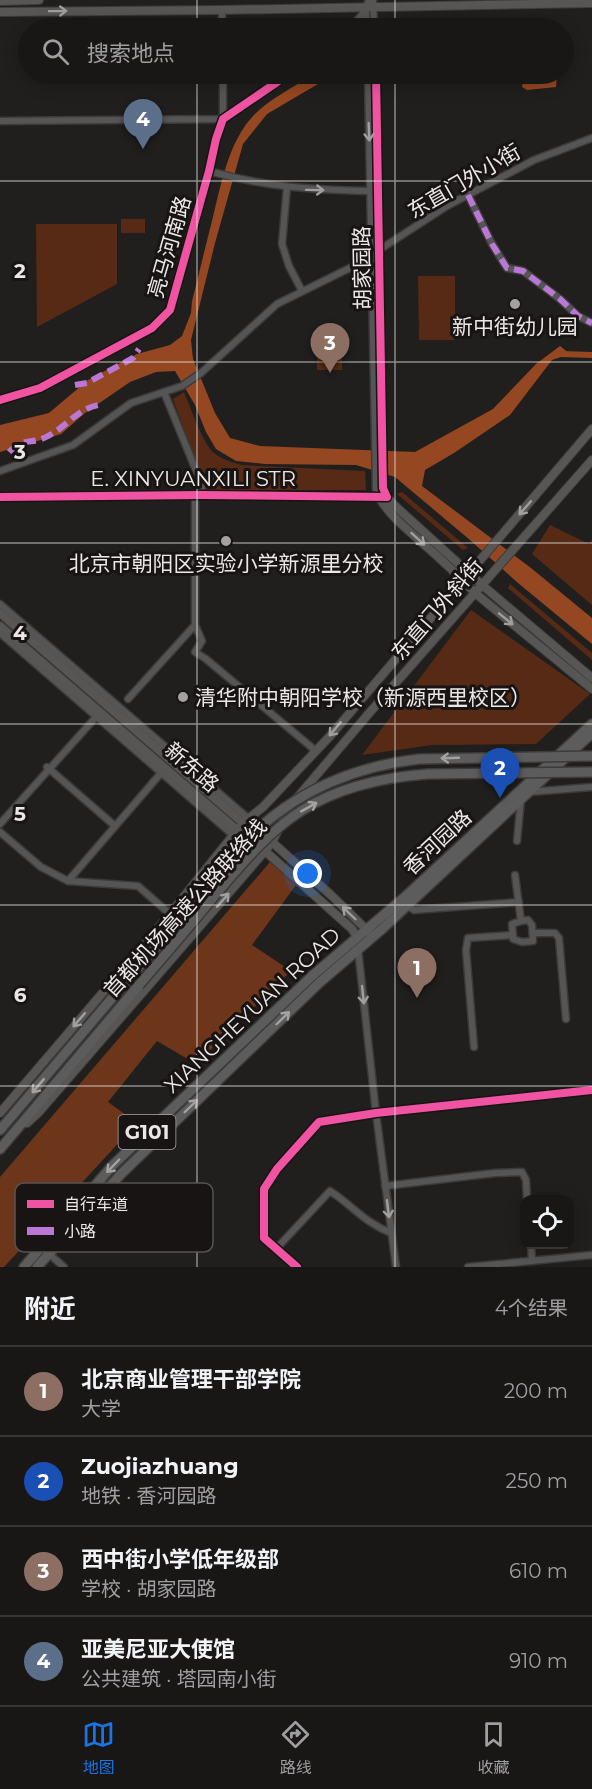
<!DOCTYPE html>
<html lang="zh">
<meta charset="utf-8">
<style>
:root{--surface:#191716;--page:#262423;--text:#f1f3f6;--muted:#9f9fa1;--line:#373635;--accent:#1a73e8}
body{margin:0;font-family:Montserrat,"Noto Sans SC",sans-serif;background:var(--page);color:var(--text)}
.controls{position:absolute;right:18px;bottom:18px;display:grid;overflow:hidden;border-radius:12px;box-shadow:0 3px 15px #0003}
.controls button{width:54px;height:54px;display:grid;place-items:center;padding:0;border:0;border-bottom:2px solid var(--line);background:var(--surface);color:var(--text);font:30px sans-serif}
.you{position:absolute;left:308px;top:874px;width:21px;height:21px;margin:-15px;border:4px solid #fff;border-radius:50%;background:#1a73e8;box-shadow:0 0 0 9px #1a73e833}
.badge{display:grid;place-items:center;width:39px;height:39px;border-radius:50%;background:var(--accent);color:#fff;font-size:20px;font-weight:700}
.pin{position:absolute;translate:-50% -50px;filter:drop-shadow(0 2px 3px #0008)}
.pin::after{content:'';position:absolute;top:32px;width:21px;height:18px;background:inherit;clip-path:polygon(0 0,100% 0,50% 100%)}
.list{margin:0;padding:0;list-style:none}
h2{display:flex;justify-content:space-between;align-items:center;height:78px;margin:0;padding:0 24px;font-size:26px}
h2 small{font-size:20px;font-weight:400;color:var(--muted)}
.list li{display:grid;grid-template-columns:39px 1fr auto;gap:18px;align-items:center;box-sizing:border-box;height:90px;padding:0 24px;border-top:2px solid var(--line)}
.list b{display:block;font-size:22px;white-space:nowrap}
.list p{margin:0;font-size:20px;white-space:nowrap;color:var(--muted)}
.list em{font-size:20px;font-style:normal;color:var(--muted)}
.icon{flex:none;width:33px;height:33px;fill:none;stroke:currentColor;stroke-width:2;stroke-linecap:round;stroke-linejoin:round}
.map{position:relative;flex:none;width:592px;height:1267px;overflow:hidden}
.search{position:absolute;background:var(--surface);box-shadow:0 3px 15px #0003;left:18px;right:18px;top:18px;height:66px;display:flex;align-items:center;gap:15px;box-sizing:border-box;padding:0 21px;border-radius:33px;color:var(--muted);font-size:22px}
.sheet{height:438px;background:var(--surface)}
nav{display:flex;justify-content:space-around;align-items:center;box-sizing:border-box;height:84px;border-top:2px solid var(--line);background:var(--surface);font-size:16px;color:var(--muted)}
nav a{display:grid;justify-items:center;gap:3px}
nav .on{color:var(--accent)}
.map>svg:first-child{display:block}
</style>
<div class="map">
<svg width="592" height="1267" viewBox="0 0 592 1267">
<rect width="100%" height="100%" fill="#211f1d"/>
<!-- green -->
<g fill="#572a15">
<rect x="121" y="219" width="24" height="14"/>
<path d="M36,224H117V284L37,327Z"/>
<path d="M418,276H455V340H419Z"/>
<rect x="317" y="353" width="25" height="17"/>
<path d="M184,392C190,406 203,444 214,453C221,459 232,462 241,465L365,471L366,490H206L173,399Z"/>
<path d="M402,492L468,548L463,550L397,494Z"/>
<path d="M550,525L589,544L592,540V605L532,554Z"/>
<path d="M216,557L245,558V571H215Z"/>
<path d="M510,584L592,653V660L508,588Z"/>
<path d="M471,610L590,694L536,744L432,745L362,755Z"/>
</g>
<!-- forest -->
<path fill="#6d351a" d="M270,862L296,885L252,945L291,971L196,1064L157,1041L108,1102L137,1123L4,1267H0V1177Z"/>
<!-- water -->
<g fill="#954721">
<path d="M315,74H335L267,114L243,144L215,243L191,340L193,359L215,413L230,438L260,446L415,452L493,409L536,364L560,346L570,354L552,360L510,415L454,453L425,470L422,486L531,568L592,618V644L518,583L470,540L395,477L356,465L265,464L236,461L216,449L206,432L195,405L175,371L156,372L130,382L85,413L61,434L0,452V425L49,413L88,380L137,354L170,345L182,336L191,313L192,301C199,274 205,248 212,221C221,185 228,142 254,115C271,98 295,86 315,74Z"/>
<path d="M524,74H557L556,87L527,90L522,87Z"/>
</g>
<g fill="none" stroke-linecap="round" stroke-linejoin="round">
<!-- canal -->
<path stroke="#954721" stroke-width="6" d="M561,354L592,355"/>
<!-- minor casing -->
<g stroke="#3c3b3a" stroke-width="9">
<g id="minor">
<path d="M373,0L374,28"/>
<path d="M222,10V28"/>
<path d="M350,28L361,16L366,7"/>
<path d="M366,28V7L369,0"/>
<path d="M368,74L376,489L379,497"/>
<path d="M0,121L223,119V74"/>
<path d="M209,171C264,187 314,190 370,191"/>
<path d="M287,187L282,244L289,266L302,291"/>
<path d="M468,195L492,244L507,268L523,271L560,299L578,316L592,323"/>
<path d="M164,392L202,485V495"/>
<path d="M0,400L40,388L152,328L170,310L209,171L216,139L223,119L289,74"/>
<path d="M0,471L73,445L131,403L182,386L201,373L277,304L372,257L379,250L447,206L534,160L592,138"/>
<path d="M195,495V625L202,641L195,652L206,659L316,751"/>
<path d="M0,497L202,495L387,497L383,488L376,74"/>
<path d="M0,604L249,819"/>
<path d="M0,633L233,835"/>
<path d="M128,699L195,625"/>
<path d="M47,767L115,826"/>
<path d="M529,792L592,787"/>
<path d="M0,824L96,717"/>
<path d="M0,832L41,867L68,881L138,886L170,914"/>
<path d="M517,841L521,799"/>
<path d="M515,875L521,921L512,924L513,939L522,942L533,941L532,925L528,920L521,921"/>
<path d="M68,881L161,773"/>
<path d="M407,905L414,910L519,902"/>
<path d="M533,933H555L559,938L566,1019"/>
<path d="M358,949L376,1113L396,1267"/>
<path d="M474,1047L466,950L468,938L513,935"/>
<path d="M385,1186L495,1173L522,1172L526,1180L527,1200"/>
<path d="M34,1241L64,1267"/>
<path d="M531,1244L532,1261"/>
<path d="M276,1249L330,1191C353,1206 365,1223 391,1233"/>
<path d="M297,1267L264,1238V1189L277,1169L319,1122L376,1113L592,1090"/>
<path d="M468,1267L592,1255"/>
</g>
</g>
<!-- major casing -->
<g stroke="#3c3b3a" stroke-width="10">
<g id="major">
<path d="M0,1L39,0"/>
<path d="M0,12L222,10L592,3"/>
<path d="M379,497C388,513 403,526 417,538C437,556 457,573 475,593L592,689"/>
<path d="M387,497L394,505L482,585L592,678"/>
<path d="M0,613L243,823L272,842L332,896L370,933"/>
<path d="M0,626L237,830L265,851L352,929L357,937"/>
<path d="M0,1113L170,914L243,823L263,807L331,735L592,429"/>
<path d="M27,1123L39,1112L265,851L272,842L291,805L371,711L592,460"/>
</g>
</g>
<!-- highway casing -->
<g stroke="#3c3b3a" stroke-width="12">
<g id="highway">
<path d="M0,1130L130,977"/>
<path d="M0,1149L139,985"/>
<path d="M24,1267L113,1165L312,976L406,896L592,724"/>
<path d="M37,1267L121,1174L319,983L382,929L592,733"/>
</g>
</g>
<!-- minor -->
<use href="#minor" stroke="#565555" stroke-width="6"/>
<!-- major -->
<use href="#major" stroke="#575655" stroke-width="8"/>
<!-- highway -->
<use href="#highway" stroke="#5d5c5c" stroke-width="9"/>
<!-- highway-bridge casing -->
<g stroke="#3c3b3a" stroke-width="12" stroke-linecap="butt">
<g id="highway-bridge">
<path d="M130,977L259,828C305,787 358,766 419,759L592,756"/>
<path d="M139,985C165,955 191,925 216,894C242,864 267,833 301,811C339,787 384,777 428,774L592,772"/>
</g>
</g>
<!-- highway-bridge -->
<use href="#highway-bridge" stroke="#5d5c5c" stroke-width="9"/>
<!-- quiet -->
<g stroke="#ba77d6" stroke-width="6" stroke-dasharray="12 6" stroke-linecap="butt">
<path d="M468,195L492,244L507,268L523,271L560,299L578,316L592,323"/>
<path d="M75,385L87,383L133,358L139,349"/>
<path d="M9,452C23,437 32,445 48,436C66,427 76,410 98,405"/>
</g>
<!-- cycleway casing -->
<g stroke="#181413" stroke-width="11">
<g id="cycleway">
<path d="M0,400L40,388L152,328L170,310L209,171L216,139L223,119L289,74"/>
<path d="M0,497L202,495L387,497L383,488L376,74"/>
<path d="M297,1267L264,1238V1189L277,1169L319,1122L376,1113L592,1090"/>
</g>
</g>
<!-- cycleway -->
<use href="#cycleway" stroke="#f153a3" stroke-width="8"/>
</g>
<!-- one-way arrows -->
<defs><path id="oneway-shaft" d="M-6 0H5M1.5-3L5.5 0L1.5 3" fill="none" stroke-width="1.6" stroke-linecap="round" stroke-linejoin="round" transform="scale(1.5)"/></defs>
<g stroke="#a09e9e">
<use href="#oneway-shaft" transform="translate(58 11) rotate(-1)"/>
<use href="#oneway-shaft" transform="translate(369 132) rotate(88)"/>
<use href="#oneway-shaft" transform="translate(315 190) rotate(1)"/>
<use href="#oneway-shaft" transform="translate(525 508) rotate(131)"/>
<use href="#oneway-shaft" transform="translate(418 539) rotate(42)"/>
<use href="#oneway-shaft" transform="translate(506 619) rotate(39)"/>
<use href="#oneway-shaft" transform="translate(335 729) rotate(130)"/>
<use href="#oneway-shaft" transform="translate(223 900) rotate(-49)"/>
<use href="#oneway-shaft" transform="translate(349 913) rotate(-136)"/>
<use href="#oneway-shaft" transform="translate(363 995) rotate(84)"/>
<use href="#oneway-shaft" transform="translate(79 1020) rotate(131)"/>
<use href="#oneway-shaft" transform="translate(388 1209) rotate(83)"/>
</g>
<g stroke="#a4a2a1">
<use href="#oneway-shaft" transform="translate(450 758) rotate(178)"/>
<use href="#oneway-shaft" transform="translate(309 807) rotate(-29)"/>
<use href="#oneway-shaft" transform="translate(283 1018) rotate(-44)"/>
<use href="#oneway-shaft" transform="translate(38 1086) rotate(130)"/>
<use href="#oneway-shaft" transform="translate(191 1106) rotate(-44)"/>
<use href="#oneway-shaft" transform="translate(113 1166) rotate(134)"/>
</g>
<!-- grid -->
<path fill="none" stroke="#eae7e6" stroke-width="1.5" stroke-opacity="0.55" d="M197,0V28M395,0V28M197,74V1267M395,74V1267M0,181H592M0,362H592M0,543H592M0,724H592M0,905H592M0,1086H592"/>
<!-- markers -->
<g fill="#a4a1a0" stroke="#181413" stroke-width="2">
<circle cx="515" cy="304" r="6"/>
<circle cx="226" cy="541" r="6"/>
<circle cx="183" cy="697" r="6"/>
</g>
<g text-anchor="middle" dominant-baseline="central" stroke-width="6" stroke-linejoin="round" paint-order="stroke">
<!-- shield labels -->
<rect fill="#181413" stroke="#aba8a7" stroke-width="1.5" x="118.5" y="1115" width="57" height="34" rx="4.5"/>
<g font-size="20" font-weight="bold" fill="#eae7e6">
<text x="147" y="1132">G101</text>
</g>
<!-- street labels -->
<g font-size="21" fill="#eae7e6" stroke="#181413">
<text transform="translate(464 181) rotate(-30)">东直门外小街</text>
<text transform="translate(169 247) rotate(-74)">亮马河南路</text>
<text transform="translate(362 268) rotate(-91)">胡家园路</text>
<text x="193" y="478">E. XINYUANXILI STR</text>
<text transform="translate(437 609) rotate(-49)">东直门外斜街</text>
<text transform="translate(192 767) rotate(41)">新东路</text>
<text transform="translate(437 842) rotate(-43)">香河园路</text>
<text transform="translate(185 908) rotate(-48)">首都机场高速公路联络线</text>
<text transform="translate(252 1010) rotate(-43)">XIANGHEYUAN ROAD</text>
</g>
<!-- poi labels -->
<g font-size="21" fill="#eae7e6" stroke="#181413">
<text x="515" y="326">新中街幼儿园</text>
<text x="226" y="563">北京市朝阳区实验小学新源里分校</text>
<text x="195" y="697" text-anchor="start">清华附中朝阳学校（新源西里校区）</text>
</g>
</g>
<!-- legend -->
<rect x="15" y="1183" width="198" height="69" rx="9" fill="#181413" stroke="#575352" stroke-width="1.5"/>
<rect x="27" y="1200" width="27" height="8" fill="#f153a3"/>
<rect x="27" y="1227" width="27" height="8" fill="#ba77d6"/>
<g font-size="16" fill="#eae7e6">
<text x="64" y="1210">自行车道</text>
<text x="64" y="1237">小路</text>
</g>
<g font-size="20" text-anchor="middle" font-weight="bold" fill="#eae7e6" stroke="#181413" stroke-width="6" stroke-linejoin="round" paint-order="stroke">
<text x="20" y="278">2</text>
<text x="20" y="459">3</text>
<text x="20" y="640">4</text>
<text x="20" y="821">5</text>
<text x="20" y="1002">6</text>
</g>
</svg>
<div class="controls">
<button><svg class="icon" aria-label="locate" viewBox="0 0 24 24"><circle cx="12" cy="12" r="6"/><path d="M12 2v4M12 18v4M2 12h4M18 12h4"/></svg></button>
</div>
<div class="you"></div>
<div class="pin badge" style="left:417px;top:998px;background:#8d6e63">1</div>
<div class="pin badge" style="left:500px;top:798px;background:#1a4fb4">2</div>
<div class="pin badge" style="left:330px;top:373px;background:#8d6e63">3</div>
<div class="pin badge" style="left:143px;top:149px;background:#5c6f8a">4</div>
<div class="search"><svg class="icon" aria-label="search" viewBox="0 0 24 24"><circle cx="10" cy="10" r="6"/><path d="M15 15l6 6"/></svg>搜索地点</div>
</div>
<section class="sheet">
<h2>附近<small>4个结果</small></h2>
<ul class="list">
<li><span class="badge" style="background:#8d6e63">1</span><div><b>北京商业管理干部学院</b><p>大学</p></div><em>200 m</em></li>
<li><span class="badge" style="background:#1a4fb4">2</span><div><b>Zuojiazhuang</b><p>地铁 · 香河园路</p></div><em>250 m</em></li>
<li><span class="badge" style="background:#8d6e63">3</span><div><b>西中街小学低年级部</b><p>学校 · 胡家园路</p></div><em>610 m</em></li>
<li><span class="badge" style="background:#5c6f8a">4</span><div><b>亚美尼亚大使馆</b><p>公共建筑 · 塔园南小街</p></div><em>910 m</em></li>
</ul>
</section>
<nav>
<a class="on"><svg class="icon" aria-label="map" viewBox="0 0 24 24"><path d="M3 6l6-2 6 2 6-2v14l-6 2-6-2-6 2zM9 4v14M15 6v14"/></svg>地图</a>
<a><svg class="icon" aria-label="directions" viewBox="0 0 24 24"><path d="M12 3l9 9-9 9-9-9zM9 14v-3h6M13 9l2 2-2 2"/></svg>路线</a>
<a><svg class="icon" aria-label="saved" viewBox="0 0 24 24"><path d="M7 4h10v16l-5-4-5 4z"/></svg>收藏</a>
</nav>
